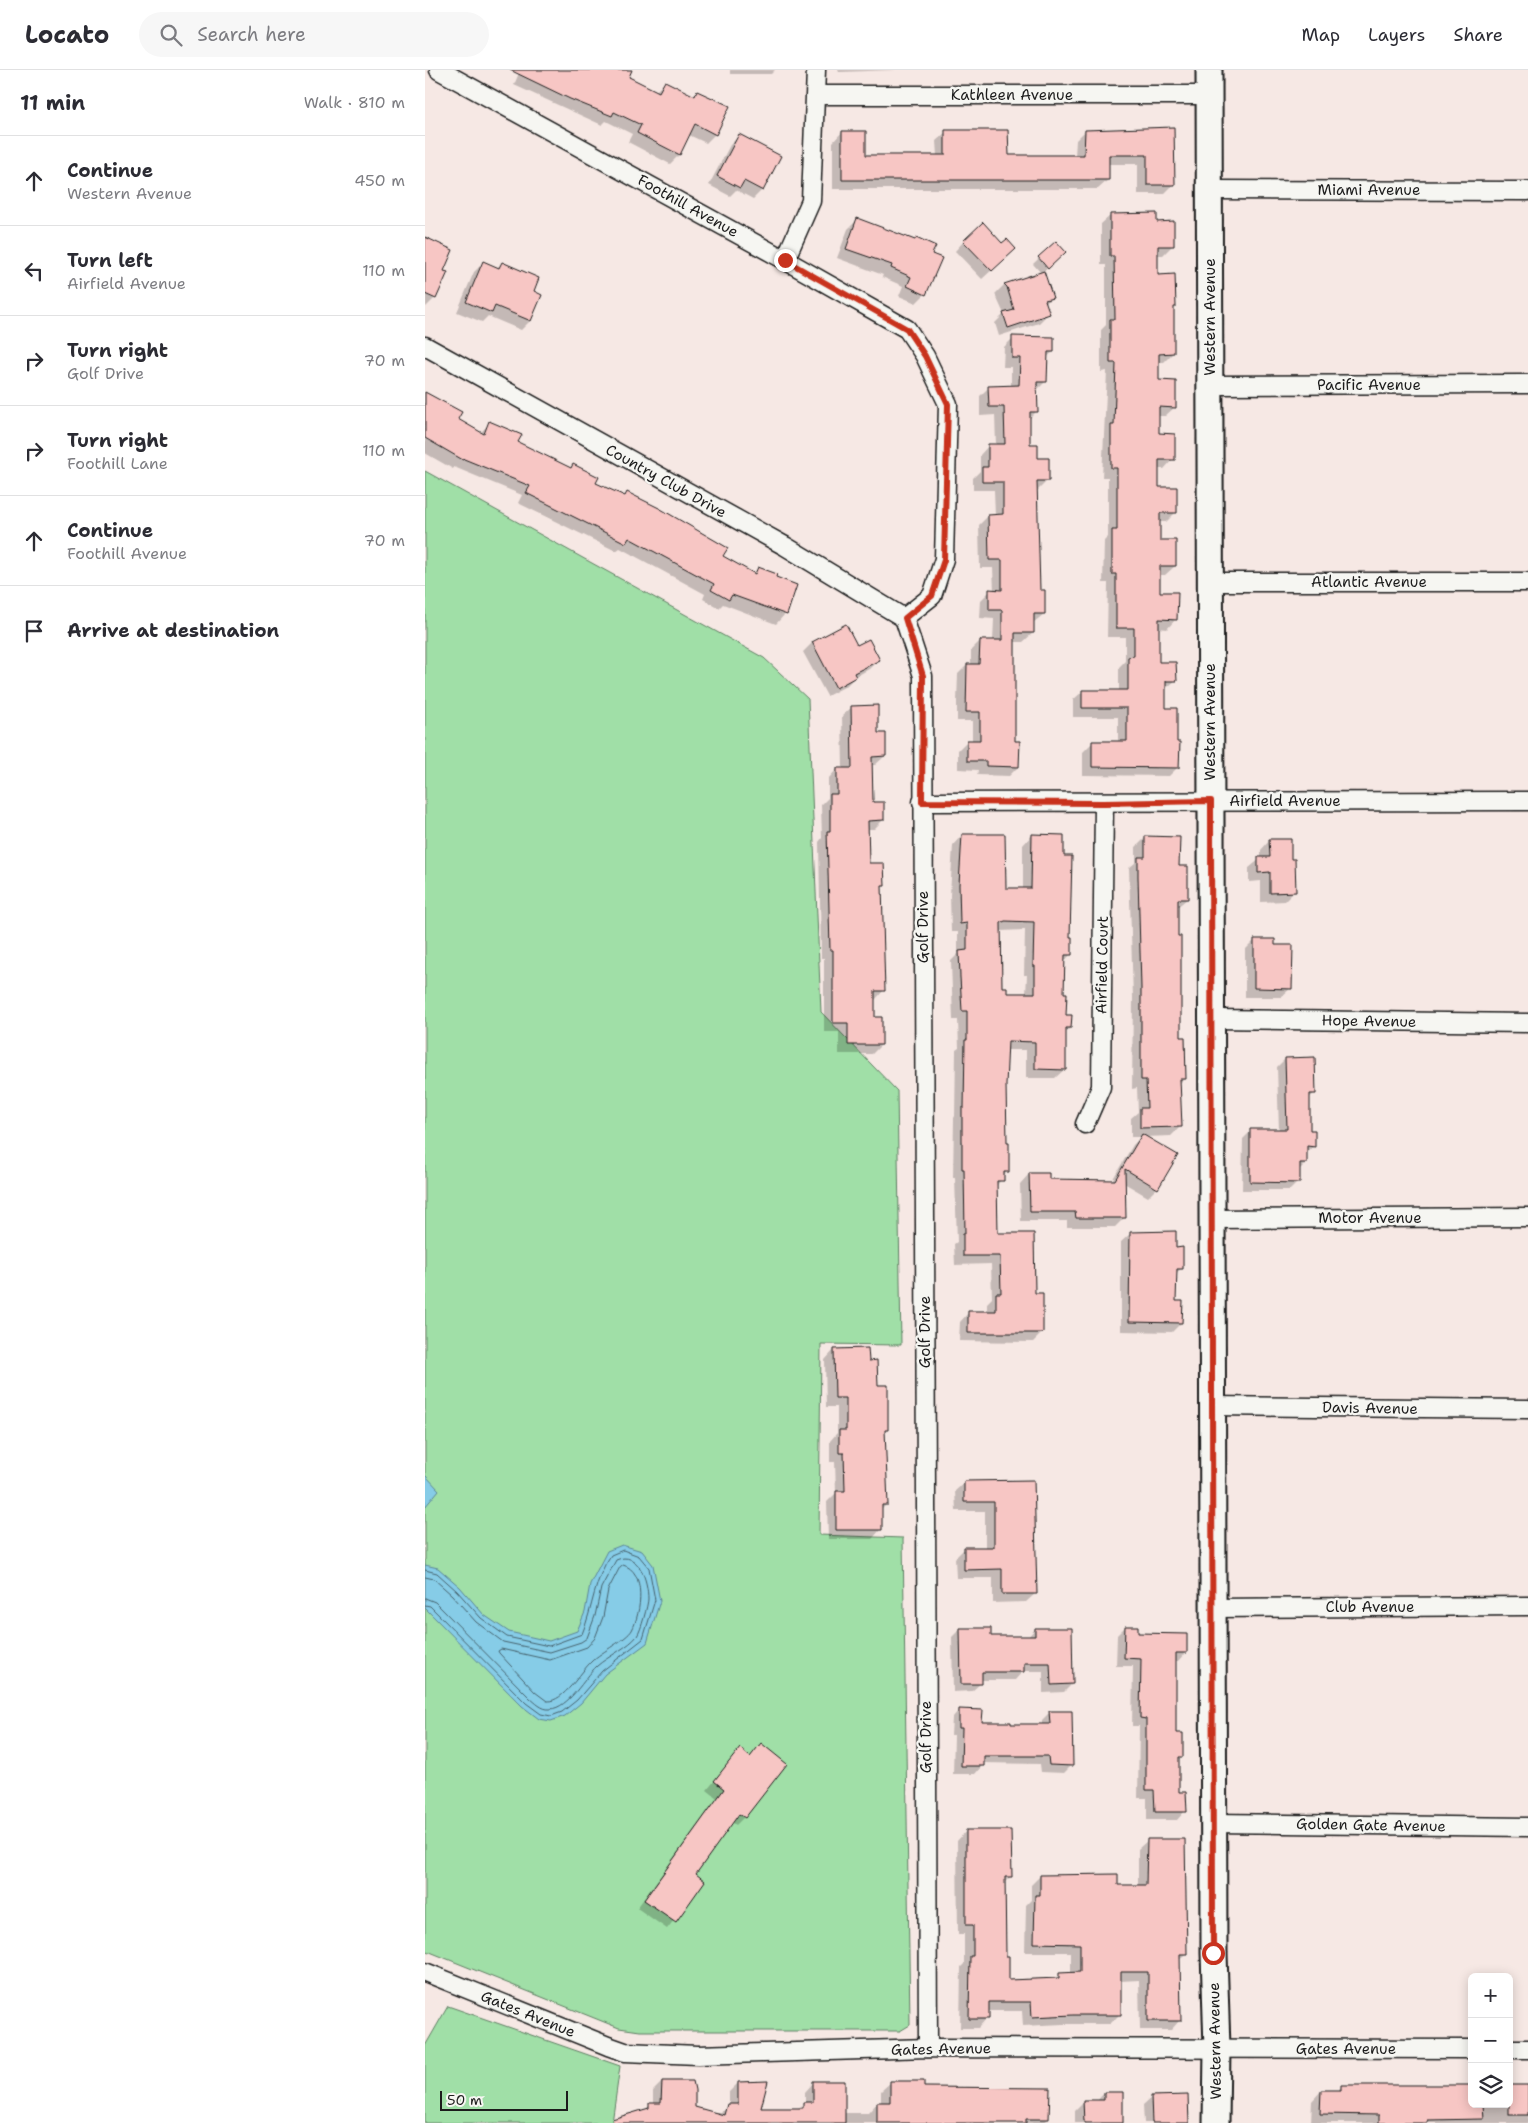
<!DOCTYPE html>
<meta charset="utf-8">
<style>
:root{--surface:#fff;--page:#f7f7f7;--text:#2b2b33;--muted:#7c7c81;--line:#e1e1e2}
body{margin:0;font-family:"Shantell Sans",sans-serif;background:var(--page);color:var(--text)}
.controls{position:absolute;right:15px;bottom:15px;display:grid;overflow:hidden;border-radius:8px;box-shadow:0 2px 12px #0003}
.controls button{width:45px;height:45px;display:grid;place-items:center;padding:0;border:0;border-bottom:1px solid var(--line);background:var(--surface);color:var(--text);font:25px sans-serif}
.scale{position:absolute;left:15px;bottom:12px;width:128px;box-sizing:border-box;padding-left:5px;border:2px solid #1c1c1c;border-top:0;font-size:14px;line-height:18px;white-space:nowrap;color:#1c1c1c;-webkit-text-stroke:4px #f6f6f2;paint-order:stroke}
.stop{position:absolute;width:15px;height:15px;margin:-11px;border:4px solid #c8321e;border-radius:50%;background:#fff}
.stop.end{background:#c8321e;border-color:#fff;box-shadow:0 1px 5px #0008}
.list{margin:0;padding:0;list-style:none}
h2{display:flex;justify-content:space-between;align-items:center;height:65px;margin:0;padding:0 20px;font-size:21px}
h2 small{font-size:16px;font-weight:400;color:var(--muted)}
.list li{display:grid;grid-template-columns:32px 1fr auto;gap:15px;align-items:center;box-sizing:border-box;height:90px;padding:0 20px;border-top:1px solid var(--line)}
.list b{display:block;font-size:19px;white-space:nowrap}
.list p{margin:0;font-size:16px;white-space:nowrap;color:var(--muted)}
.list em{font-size:16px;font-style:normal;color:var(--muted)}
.icon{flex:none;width:28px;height:28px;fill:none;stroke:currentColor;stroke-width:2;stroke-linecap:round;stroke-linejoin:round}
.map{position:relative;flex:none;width:1103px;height:2053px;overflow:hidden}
header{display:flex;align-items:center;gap:30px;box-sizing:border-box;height:70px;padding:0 25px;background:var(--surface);border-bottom:1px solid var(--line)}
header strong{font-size:24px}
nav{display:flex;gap:28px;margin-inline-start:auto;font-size:18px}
.search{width:350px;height:45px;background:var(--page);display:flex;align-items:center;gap:12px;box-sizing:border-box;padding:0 18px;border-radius:28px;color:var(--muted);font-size:19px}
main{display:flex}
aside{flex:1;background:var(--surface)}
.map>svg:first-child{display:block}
</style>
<header>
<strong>Locato</strong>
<div class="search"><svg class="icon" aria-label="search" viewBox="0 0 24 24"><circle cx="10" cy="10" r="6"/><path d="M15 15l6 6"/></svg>Search here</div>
<nav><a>Map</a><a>Layers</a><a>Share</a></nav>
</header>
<main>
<aside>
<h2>11 min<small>Walk · 810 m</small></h2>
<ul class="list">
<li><svg class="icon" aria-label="ahead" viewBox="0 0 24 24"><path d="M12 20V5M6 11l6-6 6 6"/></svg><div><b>Continue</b><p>Western Avenue</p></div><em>450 m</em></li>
<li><svg class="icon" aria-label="left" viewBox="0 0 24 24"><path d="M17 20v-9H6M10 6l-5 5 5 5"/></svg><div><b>Turn left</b><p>Airfield Avenue</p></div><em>110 m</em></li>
<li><svg class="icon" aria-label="right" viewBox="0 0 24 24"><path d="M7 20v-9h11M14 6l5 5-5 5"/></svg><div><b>Turn right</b><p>Golf Drive</p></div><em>70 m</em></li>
<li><svg class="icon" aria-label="right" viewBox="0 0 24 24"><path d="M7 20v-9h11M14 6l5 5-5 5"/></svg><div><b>Turn right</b><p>Foothill Lane</p></div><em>110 m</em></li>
<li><svg class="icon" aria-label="ahead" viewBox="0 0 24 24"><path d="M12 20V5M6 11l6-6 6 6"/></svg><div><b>Continue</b><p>Foothill Avenue</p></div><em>70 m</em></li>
<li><svg class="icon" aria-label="arrive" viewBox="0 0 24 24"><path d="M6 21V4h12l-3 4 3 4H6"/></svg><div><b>Arrive at destination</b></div></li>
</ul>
</aside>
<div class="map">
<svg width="1103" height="2053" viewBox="0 0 1103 2053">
<rect width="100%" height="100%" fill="#f6e8e4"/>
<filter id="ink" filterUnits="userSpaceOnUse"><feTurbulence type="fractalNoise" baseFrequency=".02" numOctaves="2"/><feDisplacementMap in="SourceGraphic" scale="10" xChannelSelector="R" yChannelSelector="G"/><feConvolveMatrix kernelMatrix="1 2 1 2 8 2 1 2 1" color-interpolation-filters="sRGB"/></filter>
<g filter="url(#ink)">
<!-- green -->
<g fill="#a0dfa7" stroke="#5e7e62">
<path d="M0,401L339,588L383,629L396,942L472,1021L476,1275L396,1274L394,1465L478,1468L485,1955L475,1961H215L194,1958L0,1880Z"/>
<path d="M23,1936L195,1996L187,2053H0V1976Z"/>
</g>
<!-- water -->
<g fill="#86cce7" stroke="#5c8696">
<path d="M0,1405L14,1420L0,1437Z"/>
<path d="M197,1475L217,1481L228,1495L235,1531L222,1573L180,1604L156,1633L140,1646L126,1651L114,1649L97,1636L0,1538V1495L13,1498L35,1517L59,1545L84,1562L124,1571L152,1561L160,1542L165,1514L182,1481Z"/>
</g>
<!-- shadow -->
<g fill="#0003" fill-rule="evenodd">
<path d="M87,0H202V8L230,22L240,12L268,26L273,22L290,64L281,73L264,65L254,85L245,94L203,72L207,64L181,51L177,55L89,15L94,3Z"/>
<path d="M305,0H350L346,4H305Z"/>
<path d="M413,0H472L414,2Z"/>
<path d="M748,59L749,114L739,124H713V94H683V110L673,119H408V72L417,62L440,87L512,86L511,71L521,62L583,87L650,86L651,70L660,61Z"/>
<path d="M314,66L337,120L328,129L311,120L305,126L284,115L305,75Z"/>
<path d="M686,145L731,153L748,175L738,185H732V206L748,238V283L739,292H733L732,311L750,337L740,346H733L732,365L748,389L739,399H733V418L750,443L741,452H734L733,471L750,496L740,505H733V523L751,549L742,559L733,558V594L750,611L739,620V639L753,697L744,706L658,705V682L668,672H693V647H648V630L658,621H694V597L700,591V567H682L683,513H678L679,471L683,467V407H677L682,301L676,302V260L681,255V195H676V154Z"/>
<path d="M432,150L506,185L500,224L491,233L474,226L478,216L457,207L458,205L412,188L423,159Z"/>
<path d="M0,169L17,201L10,228L1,237Z"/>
<path d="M539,171L580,188L557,209L530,181Z"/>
<path d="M631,172L634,188L618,202L626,228L620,234L623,244L614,253L574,266L570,253L579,244L570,224L579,215L616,203L608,194Z"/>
<path d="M59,192L72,198L77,193L107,222L105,251L96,260L63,246L57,252L32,242L49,202Z"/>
<path d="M588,268L628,282L621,288V311L612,320V341L604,349V375L622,411L613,420H611L614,522L619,544L608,553V563L598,572H589V672L593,697L584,706L552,705L553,700L533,699V680L542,671H547V651H532V631L533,604L542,595H546V580L555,571H568L569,549L555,548L556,530L565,521H569L568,498H555L554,455L563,446H570L569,420H548V408L555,401V385L564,375H571L570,345L555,346V326L564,317H586V297H578L579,277Z"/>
<path d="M0,323L31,349L55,363L65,353L91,373L145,399L148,395L169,414L199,427L202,424L296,487L328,504L333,498L349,508L360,544L351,554L298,534L294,538L278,529L280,524L195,478L191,481L93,433L97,425L29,397L28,399L0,383Z"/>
<path d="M420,555L432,577L453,590L444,599L430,607L421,616L402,626L378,582L387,573Z"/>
<path d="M427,637L452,665L460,686L450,695H446V733L458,750L449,759H442V794L458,816L456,818L459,920L450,930L449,948L456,975L447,984H414V962H399V888H396L394,772L397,768L396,735L403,728V709L412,699H418L417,646Z"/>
<path d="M537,765L580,819L598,820V775L607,765L638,787L645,885L639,892L638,925L640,947L645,958L640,963V999L630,1008H601V980H581L580,1015L582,1101L571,1117L572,1165L609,1225L617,1263L608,1272L534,1271L535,1252L544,1242H562V1233L567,1228L566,1194L530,1195L529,1174L532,1172L530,1108H528L529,1048L530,1046L531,980L534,978L533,950H528L526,891L533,884V862H526L525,825L528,775ZM600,860L599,905H602L601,924H581L576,918L575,861Z"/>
<path d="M720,768L753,797L762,829L751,838L755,969L760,1008L754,1014L755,1057L746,1066L720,1067L732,1118L723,1127L699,1113L700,1147L690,1157H642V1151H596L595,1114L604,1104L623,1111L686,1112L708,1075L716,1067H706V1048L713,1042L712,1018L707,1019L708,928L704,798L711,792V777Z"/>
<path d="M845,770L865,790L869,822L860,831L836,832V811L824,812V798L836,788V780Z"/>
<path d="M830,870L849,876L866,918L856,927H820V880Z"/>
<path d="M860,989L890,1023L883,1029L884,1061L889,1076L881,1084V1093L874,1100L873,1112L865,1120H817L818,1069L826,1061H854L852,997Z"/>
<path d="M706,1163L750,1179L757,1198L750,1204V1232L756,1253L747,1262L696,1261V1172Z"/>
<path d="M409,1280L442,1292L452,1316L462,1359L459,1362L462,1434L456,1440V1459L447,1469H403L402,1432L411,1423L410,1392H405V1371L412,1363V1337H401L400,1290Z"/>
<path d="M608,1411L611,1523L601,1532L568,1533V1508H531L530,1488L540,1478H560V1441H531L530,1421L540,1412Z"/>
<path d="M700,1557L712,1565L761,1582L753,1591H750V1664L756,1687L753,1690V1723L760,1741L752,1750H722V1728H713L714,1656H707L708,1596H691L692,1565Z"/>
<path d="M535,1559L565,1567L602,1568L610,1559L647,1614L639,1622L618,1623V1601H598L590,1610H556V1613L547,1621L528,1622L527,1567Z"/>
<path d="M534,1640L556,1653L585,1655H617V1650L625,1642L647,1695L639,1703L616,1702L615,1694L558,1693L557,1696L550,1704H528L529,1665H526L527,1648Z"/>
<path d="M336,1675L319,1747L311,1755L307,1752L269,1804L279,1811L242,1859L212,1838L292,1728L282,1720L315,1680L324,1687Z"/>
<path d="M541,1761L586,1806L579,1813L580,1887L583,1911L629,1910L635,1904L646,1903V1882H600L601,1835L606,1830V1815L615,1806L692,1816H713V1779L723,1770L761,1883L754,1890L755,1950L746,1960H715L714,1910L695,1911L694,1945L685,1954H638L598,1956L597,1941H562V1948L553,1958H535L536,1897L539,1894V1864H533L532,1771Z"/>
<path d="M237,2012L269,2038L285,2042H296L304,2036V2022L313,2013L334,2039H372L380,2033V2022L389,2012L419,2043H443L452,2033H456V2021L466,2012L498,2018L623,2049L619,2053H193L202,2044L218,2042L225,2035H228V2021Z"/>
<path d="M917,2016L1047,2034H1084L1103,2022V2053H886L887,2031L896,2021L911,2022Z"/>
<path d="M679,2023L697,2053H650V2041L659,2032H671Z"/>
<path d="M727,2027L763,2053H719L718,2035Z"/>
</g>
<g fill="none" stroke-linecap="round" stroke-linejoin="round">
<!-- shore -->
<g stroke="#46626d" stroke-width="1">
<path d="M198,1495C222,1501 216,1543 207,1560C202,1569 176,1582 167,1591C155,1602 139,1632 122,1631L110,1622L74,1583L73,1581L76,1579L125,1590L162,1577L170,1568L178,1547L183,1520L195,1497Z"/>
<path d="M0,1500L12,1503L32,1521L56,1548L82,1567L124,1576L157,1564C168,1538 169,1509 186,1485L198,1480L214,1486L224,1498L230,1530L218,1569L177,1601L152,1630L137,1642L126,1646L116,1644L101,1633L5,1536L0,1535"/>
<path d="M0,1507L9,1509L27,1525L51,1552L78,1572L125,1582L156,1572L162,1568L170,1546L176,1518L191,1490C214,1480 223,1511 223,1529C223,1534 216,1561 212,1566C205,1576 182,1587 172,1596C159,1608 144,1638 125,1639C117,1640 110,1632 105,1628L10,1532L0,1528"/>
</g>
</g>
<!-- building -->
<g fill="#f7c6c4" stroke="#1c1c1c" fill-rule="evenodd">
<path d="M85,0H207L204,7L234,22L240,11L270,26L272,21L305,36L291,65L270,54L255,85L212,63L216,55L189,42L187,46L145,29Z"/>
<path d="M749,57L750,115H722V85H684V110H417V61H441V85H520V60H583L584,85H659L660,60Z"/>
<path d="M314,64L356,86L338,121L319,111L315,118L292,106Z"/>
<path d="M732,143V152L749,151V176H733V205L750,204L751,237H749V283L734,284V310L751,311V338L734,337V363L750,364V390H734V417H752V443H735V470H751V496H735V522H753L752,550L734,549V592H751L752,611H741V638H752V672H755L754,698L667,697V671H702V638H657V620H703V587L709,586V558H691V504H687V460H692V398H686V355H689L691,293H685V249H690L689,186H685V144Z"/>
<path d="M432,148L490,170L491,167L511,176L507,184L517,188L501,225L482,216L486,207L466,198L467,195L421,179Z"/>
<path d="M558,152L577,173L582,169L591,179L567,201L538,171Z"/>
<path d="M0,167L28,180L19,201L23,202L11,229L0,224Z"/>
<path d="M631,171L641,182L623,199L613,187Z"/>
<path d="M58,191L74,198L77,192L114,208L109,221L117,225L106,251L70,236L67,243L41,232Z"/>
<path d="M619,201L628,228L620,230L625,244L583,258L578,243L589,240L582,217L579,214Z"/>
<path d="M587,266L629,267V282H623L622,312H612L613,342H605V374H613V388H624V411H612L615,520H620V544H609V563H590V671H595L594,697L561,696V691H542V670H555V642H541L542,594H554L555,570H577V540H564V519L577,520V490H564L563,445L578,444V412H557V397H563V374H580L579,337H564L563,316L594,315L595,288H587Z"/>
<path d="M0,322L37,342L33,349L59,364L64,351L97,365L93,372L146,398L148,394L174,407L171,413L200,426L202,422L234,438L303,478L298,486L330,504L333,497L352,504L351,507L372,515L362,545L307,525L304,530L286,520L289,514L204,468L201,473L101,423L105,416L39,389L38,390L0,368Z"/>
<path d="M421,554L432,575L444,569L455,590L429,603L431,607L411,618L387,572Z"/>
<path d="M453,635V663H461V686L447,687L448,732H459V750L443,751L444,793H459L460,816H457L460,921H450V947H457V975H423V953H408V880H405L402,761H405V724H412V698H427L426,636Z"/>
<path d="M537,764H580L581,818H606L607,764L639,765V786H647L645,867H647V885H640L639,923H642L641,945H647L646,958H641V1000L610,999V972L583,971L581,1015L582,1073H584V1102H579V1111H572L573,1163H609L610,1223H618V1263H543V1241H571V1223H576L575,1186H538V1164H540L539,1099H537V1038H539L540,970H542V941H537L535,907L534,881L542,880V853L535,854L534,815ZM580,851L609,852L608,896H610V923H582V917H577L576,853Z"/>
<path d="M720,766L755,767L754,796H763V829H753V866H756V967H760L761,1009H755L757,1057L715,1058V1038H722L721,1010H716V918L713,807V787H720Z"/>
<path d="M844,769H866V789H870L871,822L845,823V802L833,803V787H845Z"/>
<path d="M829,869H850V875H868L867,919L829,918Z"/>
<path d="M890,987L891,1024H885V1060H890V1077L882,1076V1093H875V1113L825,1112V1059H862L860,988Z"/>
<path d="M717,1064L753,1085L733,1119L700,1099L701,1148H651L650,1142H605L604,1103H624V1109L690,1110Z"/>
<path d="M751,1161V1178L758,1177V1199H752L751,1231H758L757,1253L704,1252L705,1162Z"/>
<path d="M443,1278L444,1291L452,1290L453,1315H463V1360H460L463,1435H457V1460H411V1421H420L419,1383H414V1360H421V1328H410L409,1279Z"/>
<path d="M609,1410L612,1524H577V1499L539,1500V1477H569V1432H539V1411Z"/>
<path d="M700,1556H713V1563L762,1564V1583H751V1663H758V1687H754V1722H761L762,1742H730L729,1720H721V1649L715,1648L716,1589L699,1588Z"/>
<path d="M535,1558H566V1566H610V1558H647L648,1614L626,1615L625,1593H599V1602H557V1614H536Z"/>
<path d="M534,1639L558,1640L557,1652H586V1654H625L624,1641H647L648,1696L624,1695L623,1686H559V1696H536L537,1658H534Z"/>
<path d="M336,1673L362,1694L320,1748L314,1744L271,1804L280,1811L251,1852L219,1830L299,1719L289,1711L315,1678L325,1687Z"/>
<path d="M541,1760H586L587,1807H580L581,1886H584V1910L634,1908V1903L655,1902V1874L609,1873L610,1825H615V1805L693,1804V1815H721L722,1769H760L762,1884H755L756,1951H723V1902H696V1945H648L607,1947L606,1932H564V1949H544L545,1886H548V1855H541Z"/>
<path d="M237,2011H268L270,2020V2037L299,2045L302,2034H313V2012L343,2011L336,2038H378V2032H388V2011H420V2053H188L187,2049L224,2038V2033H236Z"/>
<path d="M465,2011H499V2017L625,2018L624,2049H601V2053H452V2032H465Z"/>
<path d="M916,2015H1047V2034H1058L1059,2049L1003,2050V2053H954V2045L895,2044L896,2020H916Z"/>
<rect x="1084" y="2015" width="19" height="30"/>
<path d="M679,2022H698V2053H659L658,2030H679Z"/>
<path d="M763,2025L764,2053H727L726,2026Z"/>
</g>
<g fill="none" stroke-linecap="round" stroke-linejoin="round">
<!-- street casing -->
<g stroke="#1c1c1c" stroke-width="21">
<g id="street">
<path d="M14,0L360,190L482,259L500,286L523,334L519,489L507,526L479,548"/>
<path d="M392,25H783"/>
<path d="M785,120L1103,121"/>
<path d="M360,190L386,131L391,0"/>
<path d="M0,276L360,476L479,548"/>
<path d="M784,315L1103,314"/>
<path d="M785,512H1103"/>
<path d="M479,548L498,606L503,1978"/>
<path d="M497,732L1103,731"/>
<path d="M786,949L1103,953"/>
<path d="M660,1054L676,1017L679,733"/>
<path d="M786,1149L1103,1147"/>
<path d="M787,1336L1103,1339"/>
<path d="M788,1538L1103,1536"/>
<path d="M788,1753L1103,1757"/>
<path d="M0,1902L183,1976L200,1982L273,1985L503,1978L1047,1979"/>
<path d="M1084,1979H1103"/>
</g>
</g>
<!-- secondary casing -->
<g stroke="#1c1c1c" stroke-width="29">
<path id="secondary" d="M784,0L789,1883L792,1978L791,2053"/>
</g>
<!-- street -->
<use href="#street" stroke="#f6f6f2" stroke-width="18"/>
<!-- secondary -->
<use href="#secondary" stroke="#f6f6f2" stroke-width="25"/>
</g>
</g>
<g fill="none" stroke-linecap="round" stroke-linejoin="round" filter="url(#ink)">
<!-- route -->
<path stroke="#c8321e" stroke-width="6" d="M360,190L482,259L500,286L523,334L519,490L507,526L480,548L498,606L497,732L679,733L786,731L788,1883"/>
</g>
<g text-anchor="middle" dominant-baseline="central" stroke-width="4.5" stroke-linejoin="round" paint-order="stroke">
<!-- street labels -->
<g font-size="15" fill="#1c1c1c" stroke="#f6f6f2">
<text x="587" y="25">Kathleen Avenue</text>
<text x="944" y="120">Miami Avenue</text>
<text transform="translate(263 136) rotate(29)">Foothill Avenue</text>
<text transform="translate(785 247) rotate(-90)">Western Avenue</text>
<text x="944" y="315">Pacific Avenue</text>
<text transform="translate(241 411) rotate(29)">Country Club Drive</text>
<text x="944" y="512">Atlantic Avenue</text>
<text transform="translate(785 652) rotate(-90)">Western Avenue</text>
<text x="860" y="731">Airfield Avenue</text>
<text transform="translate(498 857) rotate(-90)">Golf Drive</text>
<text transform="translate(677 895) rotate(-89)">Airfield Court</text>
<text transform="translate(944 951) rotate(1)">Hope Avenue</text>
<text x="945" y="1148">Motor Avenue</text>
<text transform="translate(500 1262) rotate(-90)">Golf Drive</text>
<text transform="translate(945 1338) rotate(1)">Davis Avenue</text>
<text x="945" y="1537">Club Avenue</text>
<text transform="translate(501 1667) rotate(-90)">Golf Drive</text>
<text transform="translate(946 1755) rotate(1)">Golden Gate Avenue</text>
<text transform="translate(103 1944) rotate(22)">Gates Avenue</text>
<text transform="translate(790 1971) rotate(-91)">Western Avenue</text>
<text transform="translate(516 1979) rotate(-1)">Gates Avenue</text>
<text x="921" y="1979">Gates Avenue</text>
</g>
</g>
</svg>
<div class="controls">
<button>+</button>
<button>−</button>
<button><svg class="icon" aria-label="layers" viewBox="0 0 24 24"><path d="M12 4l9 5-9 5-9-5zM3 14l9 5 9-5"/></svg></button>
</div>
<div class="scale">50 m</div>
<div class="stop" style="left:788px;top:1883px"></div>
<div class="stop end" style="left:360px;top:190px"></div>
</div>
</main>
